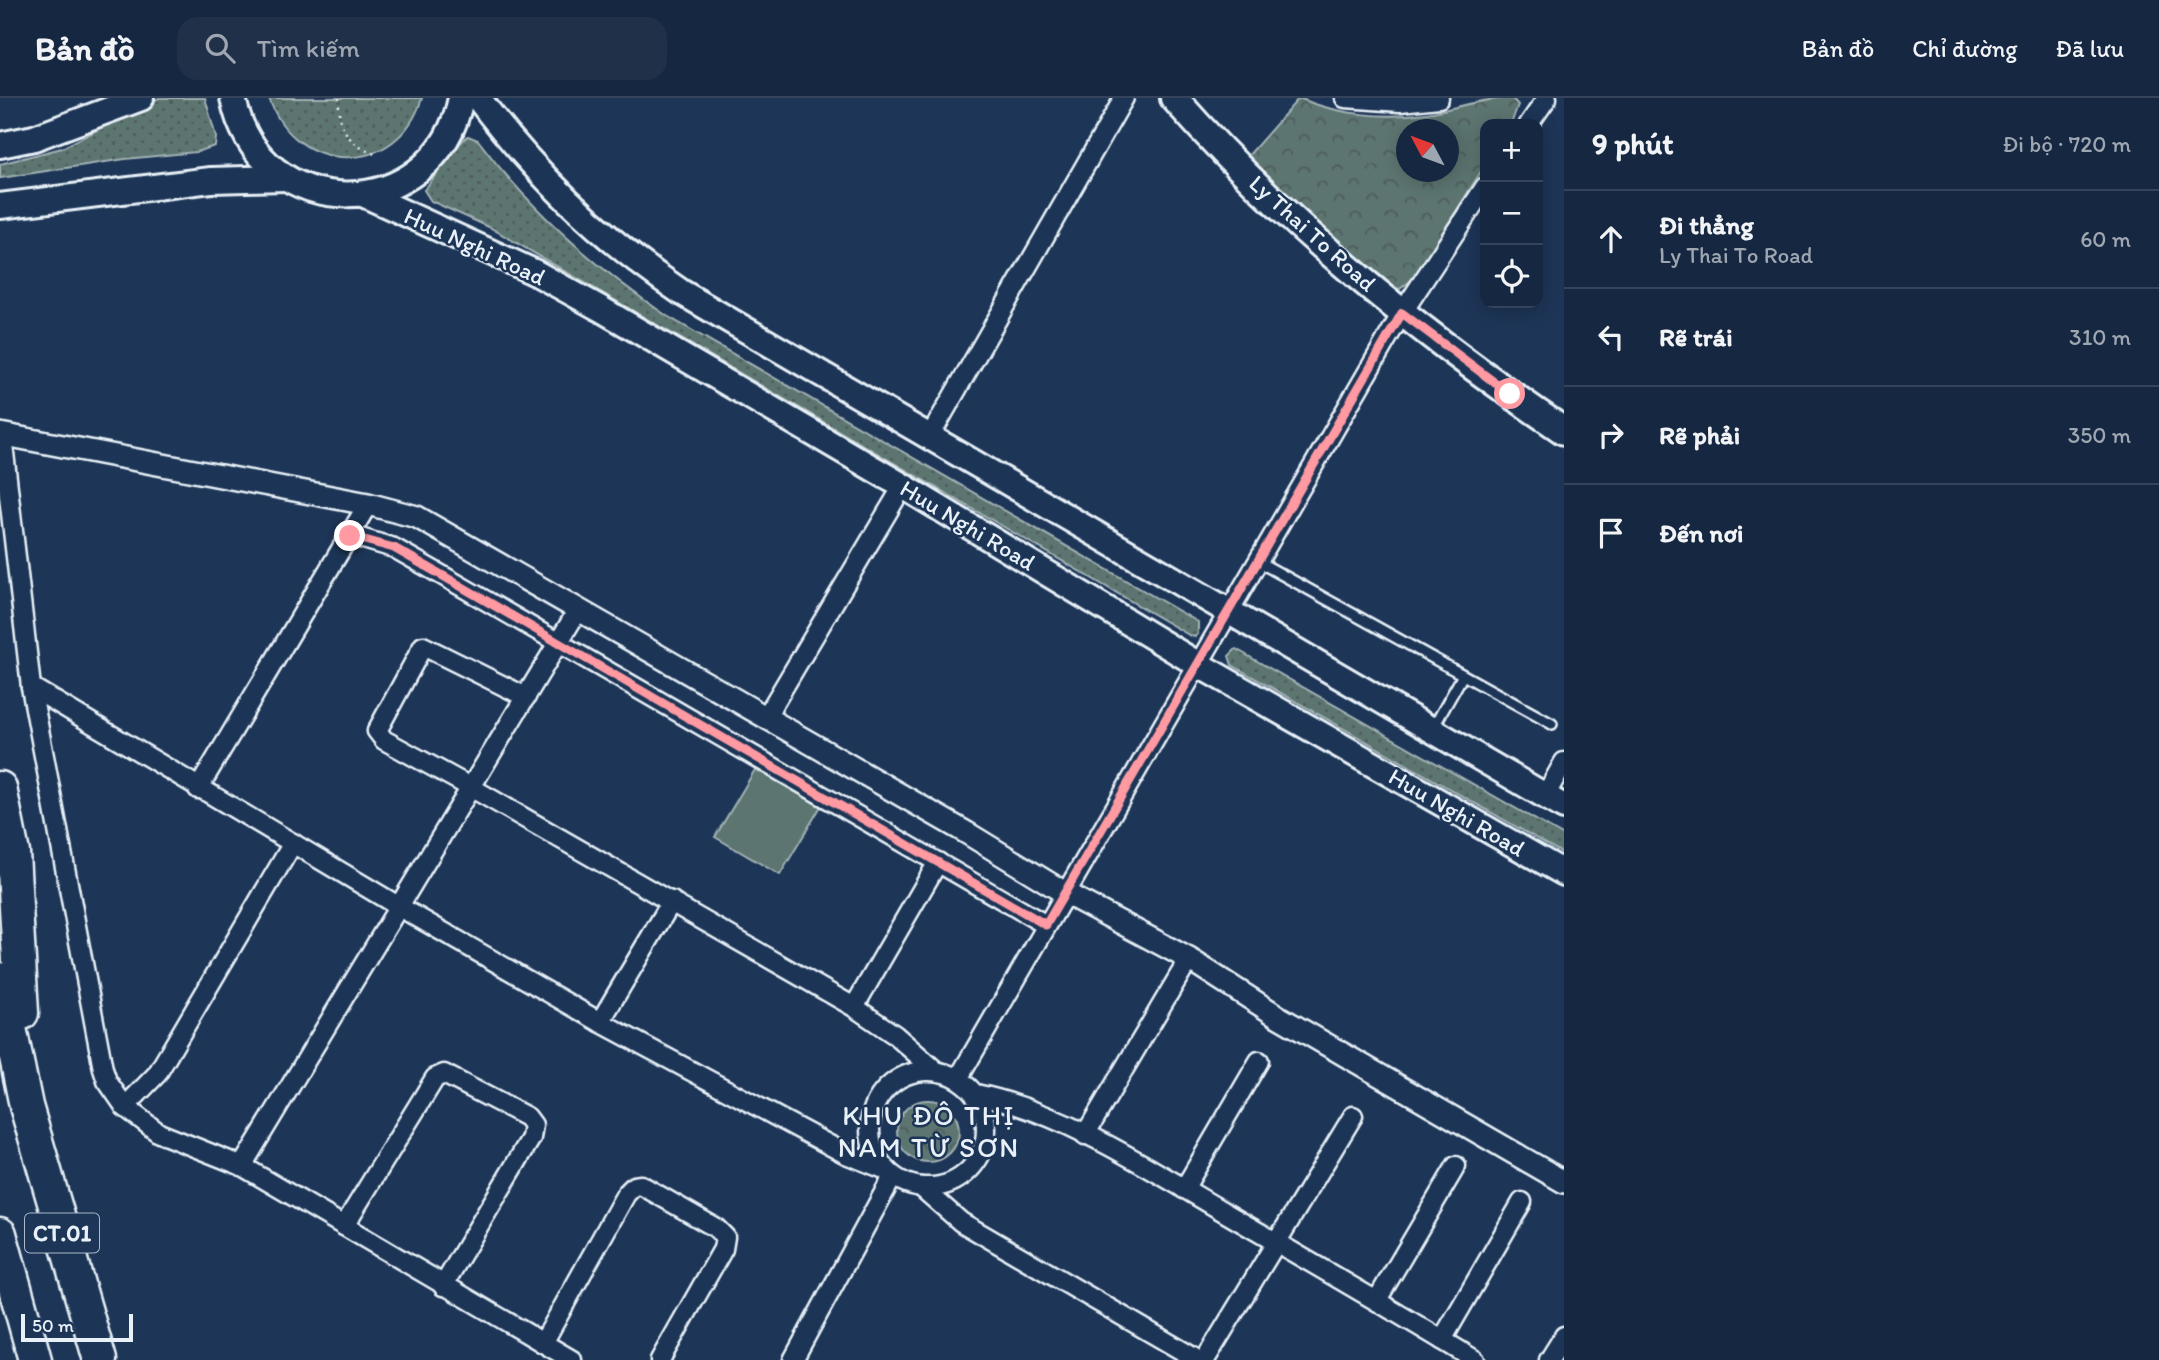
<!DOCTYPE html>
<html lang="vi">
<meta charset="utf-8">
<style>
:root{--surface:#162841;--page:#1f3048;--text:#f1f3f6;--muted:#9ea6b1;--line:#35445a}
body{margin:0;font-family:Itim,sans-serif;background:var(--page);color:var(--text)}
.controls{position:absolute;right:21px;top:21px;display:grid;overflow:hidden;border-radius:14px;box-shadow:0 4px 18px #0003}
.controls button{width:63px;height:63px;display:grid;place-items:center;padding:0;border:0;border-bottom:2px solid var(--line);background:var(--surface);color:var(--text);font:35px sans-serif}
.compass{position:absolute;left:1396px;top:21px;width:63px;height:63px;border-radius:50%;background:var(--surface);box-shadow:0 4px 18px #0003;rotate:311deg}
.scale{position:absolute;left:21px;bottom:18px;width:112px;box-sizing:border-box;padding-left:7px;border:4px solid #e8f1f8;border-top:0;font-size:19px;line-height:24px;white-space:nowrap;color:#e8f1f8;-webkit-text-stroke:5px #1d3557;paint-order:stroke}
.stop{position:absolute;width:21px;height:21px;margin:-16px;border:5px solid #ff9aa2;border-radius:50%;background:#fff}
.stop.end{background:#ff9aa2;border-color:#fff;box-shadow:0 2px 7px #0008}
.list{margin:0;padding:0;list-style:none}
h2{display:flex;justify-content:space-between;align-items:center;height:91px;margin:0;padding:0 28px;font-size:30px}
h2 small{font-size:23px;font-weight:400;color:var(--muted)}
.list li{display:grid;grid-template-columns:46px 1fr auto;gap:21px;align-items:center;box-sizing:border-box;height:98px;padding:0 28px;border-top:2px solid var(--line)}
.list b{display:block;font-size:26px;white-space:nowrap}
.list p{margin:0;font-size:23px;white-space:nowrap;color:var(--muted)}
.list em{font-size:23px;font-style:normal;color:var(--muted)}
.icon{flex:none;width:38px;height:38px;fill:none;stroke:currentColor;stroke-width:2;stroke-linecap:round;stroke-linejoin:round}
.map{position:relative;flex:none;width:1564px;height:1262px;overflow:hidden}
header{display:flex;align-items:center;gap:42px;box-sizing:border-box;height:98px;padding:0 35px;background:var(--surface);border-bottom:2px solid var(--line)}
header strong{font-size:33px}
nav{display:flex;gap:38px;margin-inline-start:auto;font-size:24px}
.search{width:490px;height:63px;background:var(--page);display:flex;align-items:center;gap:18px;box-sizing:border-box;padding:0 24px;border-radius:21px;color:var(--muted);font-size:26px}
main{display:flex}
aside{flex:1;background:var(--surface)}
.map>svg:first-child{display:block}
</style>
<header>
<strong>Bản đồ</strong>
<div class="search"><svg class="icon" aria-label="search" viewBox="0 0 24 24"><circle cx="10" cy="10" r="6"/><path d="M15 15l6 6"/></svg>Tìm kiếm</div>
<nav><a>Bản đồ</a><a>Chỉ đường</a><a>Đã lưu</a></nav>
</header>
<main>
<div class="map">
<svg width="1564" height="1262" viewBox="0 0 1564 1262">
<defs>
<pattern id="grass-dots" width="8" height="8" patternUnits="userSpaceOnUse" patternTransform="scale(1.75)"><rect width="8" height="8" fill="#5b7470"/><path d="M2 2h.1M6 6h.1" fill="none" stroke="#4f5c5b" stroke-width="1.8" stroke-linecap="round"/></pattern>
<pattern id="park-crowns" width="20" height="18" patternUnits="userSpaceOnUse" patternTransform="scale(1.75)"><rect width="20" height="18" fill="#5b7470"/><path d="M2 6a3 3 0 1 1 6 0M12 15a3 3 0 1 1 6 0" fill="none" stroke="#4f5c5b"/></pattern>
</defs>
<rect width="100%" height="100%" fill="#1d3557"/>
<filter id="ink" filterUnits="userSpaceOnUse"><feTurbulence type="fractalNoise" baseFrequency=".0143" numOctaves="2"/><feDisplacementMap in="SourceGraphic" scale="14" xChannelSelector="R" yChannelSelector="G"/><feConvolveMatrix kernelMatrix="1 2 1 2 8 2 1 2 1" color-interpolation-filters="sRGB"/></filter>
<g filter="url(#ink)">
<!-- grass -->
<g fill="url(#grass-dots)" stroke="#a2b2b4" stroke-width="2">
<path d="M159,0H205L216,39L215,48L196,54L125,61L0,80V66L62,50Z"/>
<path d="M269,0H422C398,80 295,78 269,0Z"/>
<path d="M468,38L478,42C530,112 595,169 667,218L1198,524V536L1195,539L1189,537L491,130L431,103L424,92C434,81 459,42 468,38Z"/>
<path d="M1236,551L1564,738V756L1232,567L1229,558Z"/>
</g>
<!-- park -->
<g fill="url(#park-crowns)" stroke="#a2b2b4" stroke-width="2" fill-rule="evenodd">
<path d="M1299,0C1338,17 1384,21 1427,15C1455,11 1483,0 1512,0L1518,7L1511,26H1485V67L1415,179L1400,191L1392,189L1311,119L1248,58ZM1406,32H1448V74H1406Z"/>
<circle cx="928" cy="1033" r="31"/>
</g>
<!-- pitch -->
<path fill="#5b7470" stroke="#a2b2b4" stroke-width="2" d="M756,670L821,708L780,777L715,739Z"/>
<g fill="none" stroke-linecap="round" stroke-linejoin="round">
<!-- service casing -->
<g stroke="#e8f1f8" stroke-width="14">
<g id="service">
<path d="M1259,464L1552,626"/>
<path d="M1433,630L1463,577"/>
</g>
</g>
<!-- minor casing -->
<g stroke="#e8f1f8" stroke-width="23">
<g id="minor">
<path d="M1345,0L1400,4L1439,0"/>
<path d="M1529,26L1547,0"/>
<path d="M2,337L31,589L103,971L107,983L125,1009L159,1035L242,1068L572,1262"/>
<path d="M929,340L1124,0"/>
<path d="M350,437L394,450L445,479L1046,827"/>
<path d="M31,589L398,808L600,924L846,1056L887,1072"/>
<path d="M526,599L423,548L377,633L384,642L472,690L854,909L895,937L936,973"/>
<path d="M766,619L903,388"/>
<path d="M198,691L368,406"/>
<path d="M1545,698L1564,664"/>
<path d="M854,909L938,764"/>
<path d="M600,924L672,803"/>
<circle cx="928" cy="1031" r="58"/>
<path d="M958,981L1402,215L1485,89"/>
<path d="M976,996C1061,1013 1149,1070 1224,1114C1308,1163 1392,1211 1475,1262"/>
<path d="M125,1009L157,976L293,745"/>
<path d="M1085,1037L1189,861"/>
<path d="M242,1068L578,512"/>
<path d="M921,1089L961,1124L1198,1262"/>
<path d="M1184,1091L1259,963"/>
<path d="M344,1128L435,980L444,976L527,1019L533,1027L531,1040L443,1188"/>
<path d="M1377,1202L1456,1068"/>
<path d="M1442,1242L1522,1104"/>
<path d="M543,1245L626,1096L634,1088L641,1087L716,1130L725,1139L723,1151L660,1262"/>
<path d="M793,1262L893,1078"/>
<path d="M1205,1262L1353,1018"/>
<path d="M1549,1262L1564,1238"/>
</g>
</g>
<!-- tertiary casing -->
<g stroke="#e8f1f8" stroke-width="26">
<path id="tertiary" d="M0,336L368,406L417,419L967,735L1065,795L1189,861L1279,919L1564,1084"/>
</g>
<!-- secondary casing -->
<g stroke="#e8f1f8" stroke-width="30">
<g id="secondary">
<path d="M233,0C259,129 436,128 461,0"/>
<path d="M478,0C535,76 602,141 681,194L1564,709"/>
<path d="M0,47L34,40L141,0"/>
<path d="M363,96L536,175L601,211L903,388L1199,567L1564,775"/>
<path d="M0,108L211,82L286,80"/>
</g>
</g>
<!-- primary casing -->
<g stroke="#e8f1f8" stroke-width="32">
<path id="primary" d="M1174,0C1287,129 1423,237 1564,333"/>
</g>
<!-- motorway casing -->
<g stroke="#e8f1f8" stroke-width="37">
<g id="motorway">
<path d="M0,690L13,755L22,915"/>
<path d="M0,881L26,1008L100,1262"/>
<path d="M0,1136L35,1262"/>
</g>
</g>
<!-- path -->
<path stroke="#e8f1f8" stroke-width="2.5" stroke-dasharray="2 5" stroke-linecap="butt" d="M339,0C337,28 348,47 375,56"/>
<!-- service -->
<use href="#service" stroke="#1d3557" stroke-width="9"/>
<!-- minor -->
<use href="#minor" stroke="#1d3557" stroke-width="18"/>
<!-- tertiary -->
<use href="#tertiary" stroke="#1d3557" stroke-width="21"/>
<!-- secondary -->
<use href="#secondary" stroke="#1d3557" stroke-width="24"/>
<!-- primary -->
<use href="#primary" stroke="#1d3557" stroke-width="26"/>
<!-- motorway -->
<use href="#motorway" stroke="#1d3557" stroke-width="32"/>
</g>
</g>
<g fill="none" stroke-linecap="round" stroke-linejoin="round" filter="url(#ink)">
<!-- route -->
<path stroke="#ff9aa2" stroke-width="9" d="M350,438L394,450L445,479L1046,827L1402,215L1510,296"/>
</g>
<g text-anchor="middle" dominant-baseline="central" stroke-width="5" stroke-linejoin="round" paint-order="stroke">
<!-- shield labels -->
<rect fill="#1d3557" stroke="#abb9c8" stroke-width="2" x="25" y="1115.5" width="74" height="39" rx="5"/>
<g font-size="23" font-weight="bold" fill="#e8f1f8">
<text x="62" y="1135">CT.01</text>
</g>
<!-- street labels -->
<g font-size="24" fill="#e8f1f8" stroke="#1d3557">
<text transform="translate(1313 135) rotate(42)">Ly Thai To Road</text>
<text transform="translate(475 148) rotate(25)">Huu Nghi Road</text>
<text transform="translate(968 427) rotate(31)">Huu Nghi Road</text>
<text transform="translate(1457 714) rotate(30)">Huu Nghi Road</text>
</g>
<!-- quarter labels -->
<g font-size="28" letter-spacing="2" fill="#e8f1f8" stroke="#1d3557">
<text x="929" y="1017">KHU ĐÔ THỊ<tspan x="929" dy="32">NAM TỪ SƠN</tspan></text>
</g>
</g>
</svg>
<div class="controls">
<button>+</button>
<button>−</button>
<button><svg class="icon" aria-label="locate" viewBox="0 0 24 24"><circle cx="12" cy="12" r="6"/><path d="M12 2v4M12 18v4M2 12h4M18 12h4"/></svg></button>
</div>
<svg class="compass" viewBox="-18 -18 36 36"><path d="M0-13l5 13h-10z" fill="#e53935"/><path d="M0 13l5-13h-10z" fill="#9ea6b1"/></svg>
<div class="scale">50 m</div>
<div class="stop" style="left:1510px;top:296px"></div>
<div class="stop end" style="left:350px;top:438px"></div>
</div>
<aside>
<h2>9 phút<small>Đi bộ · 720 m</small></h2>
<ul class="list">
<li><svg class="icon" aria-label="ahead" viewBox="0 0 24 24"><path d="M12 20V5M6 11l6-6 6 6"/></svg><div><b>Đi thẳng</b><p>Ly Thai To Road</p></div><em>60 m</em></li>
<li><svg class="icon" aria-label="left" viewBox="0 0 24 24"><path d="M17 20v-9H6M10 6l-5 5 5 5"/></svg><div><b>Rẽ trái</b></div><em>310 m</em></li>
<li><svg class="icon" aria-label="right" viewBox="0 0 24 24"><path d="M7 20v-9h11M14 6l5 5-5 5"/></svg><div><b>Rẽ phải</b></div><em>350 m</em></li>
<li><svg class="icon" aria-label="arrive" viewBox="0 0 24 24"><path d="M6 21V4h12l-3 4 3 4H6"/></svg><div><b>Đến nơi</b></div></li>
</ul>
</aside>
</main>
